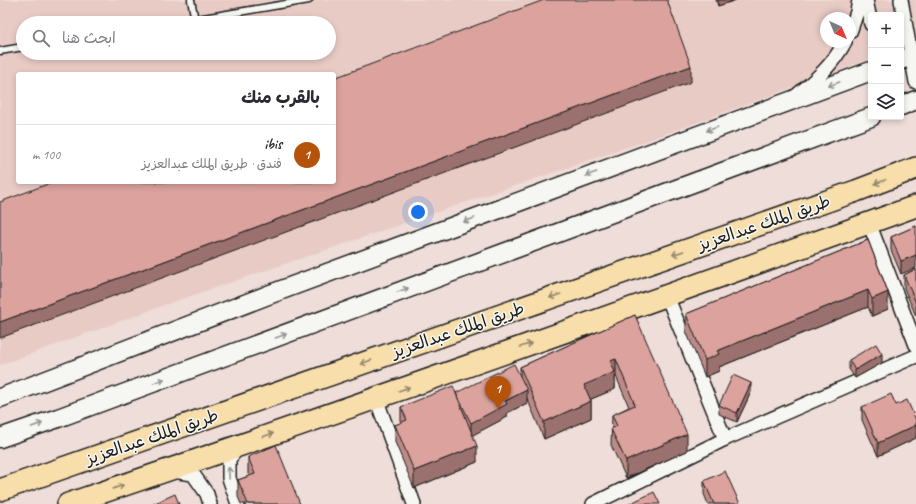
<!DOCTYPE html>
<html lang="ar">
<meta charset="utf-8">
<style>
:root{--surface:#fff;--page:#f2f2f3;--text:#2b2b33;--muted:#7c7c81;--line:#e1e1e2;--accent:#b45309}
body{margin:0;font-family:Caveat,"Playpen Sans Arabic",sans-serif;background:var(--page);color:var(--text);direction:rtl}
.controls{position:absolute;right:12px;top:12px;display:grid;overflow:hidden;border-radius:4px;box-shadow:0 2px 6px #0003}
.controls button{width:36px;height:36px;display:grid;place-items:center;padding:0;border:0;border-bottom:1px solid var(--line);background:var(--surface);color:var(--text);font:20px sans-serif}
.compass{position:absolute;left:820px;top:12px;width:36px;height:36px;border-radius:50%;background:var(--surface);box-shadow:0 2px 6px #0003;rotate:136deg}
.you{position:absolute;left:418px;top:212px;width:14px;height:14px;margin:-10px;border:3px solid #fff;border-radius:50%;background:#1a73e8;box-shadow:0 0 0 6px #1a73e833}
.badge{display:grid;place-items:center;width:26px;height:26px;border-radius:50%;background:var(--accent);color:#fff;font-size:13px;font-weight:700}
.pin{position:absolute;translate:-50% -33px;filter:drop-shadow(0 1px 2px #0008)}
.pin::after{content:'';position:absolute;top:21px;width:14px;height:12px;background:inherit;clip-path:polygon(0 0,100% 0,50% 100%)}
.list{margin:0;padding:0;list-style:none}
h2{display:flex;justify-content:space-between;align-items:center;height:52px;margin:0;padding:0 16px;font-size:17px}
h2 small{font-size:13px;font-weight:400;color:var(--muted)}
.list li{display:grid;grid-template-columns:26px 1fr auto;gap:12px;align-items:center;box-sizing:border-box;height:60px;padding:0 16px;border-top:1px solid var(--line)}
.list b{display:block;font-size:15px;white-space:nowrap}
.list p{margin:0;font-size:13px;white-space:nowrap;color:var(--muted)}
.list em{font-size:13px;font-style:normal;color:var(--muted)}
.icon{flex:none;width:22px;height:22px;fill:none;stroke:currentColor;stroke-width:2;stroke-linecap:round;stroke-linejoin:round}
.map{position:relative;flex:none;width:916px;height:504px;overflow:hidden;direction:ltr}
.search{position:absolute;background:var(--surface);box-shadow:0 2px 6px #0003;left:16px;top:16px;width:320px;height:44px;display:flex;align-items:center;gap:10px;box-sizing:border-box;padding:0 14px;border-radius:22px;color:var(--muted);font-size:15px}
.panel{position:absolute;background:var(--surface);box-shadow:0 2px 6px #0003;left:16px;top:72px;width:320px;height:112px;border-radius:4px;direction:rtl}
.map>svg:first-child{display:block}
</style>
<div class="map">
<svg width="916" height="504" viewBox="0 0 916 504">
<rect width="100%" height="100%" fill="#eeddd8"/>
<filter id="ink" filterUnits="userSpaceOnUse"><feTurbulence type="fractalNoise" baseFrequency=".025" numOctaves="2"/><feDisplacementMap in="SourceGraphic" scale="8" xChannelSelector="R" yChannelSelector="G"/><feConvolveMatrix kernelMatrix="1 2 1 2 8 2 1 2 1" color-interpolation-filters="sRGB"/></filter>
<g filter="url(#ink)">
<!-- built -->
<path fill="#e9cbc6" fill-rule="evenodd" d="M0,0H916V43L901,48V15H871V59L646,141L173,302L0,365ZM826,18H850V42H826ZM23,23H329V53H23ZM18,74H334V182H18Z"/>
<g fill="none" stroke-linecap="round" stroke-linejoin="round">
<!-- service casing -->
<g stroke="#1c1c1c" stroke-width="9">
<g id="service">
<path d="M191,0L195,20"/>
<path d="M174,23L309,0"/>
<path d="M0,51L23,47"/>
</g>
</g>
<!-- minor casing -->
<g stroke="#1c1c1c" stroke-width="16">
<g id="minor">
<path d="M866,0L871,24"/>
<path d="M901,0L916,82"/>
<path d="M850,32L857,12L859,0"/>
<path d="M797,95C817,79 833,64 845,42"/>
<path d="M869,223L916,345"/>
<path d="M667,296L725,439"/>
<path d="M376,398L414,504"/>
<path d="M172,471L193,474L207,494L210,504"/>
<path d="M238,504L229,478V459L239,447"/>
<path d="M593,504L725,439L916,356"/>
</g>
</g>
<!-- secondary casing -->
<g stroke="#1c1c1c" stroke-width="21">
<g id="secondary">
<path d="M901,60L916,54"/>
<path d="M901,106L916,100"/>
<path d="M0,398L268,295L871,71"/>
<path d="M0,438L58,418L871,117"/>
</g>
</g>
<!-- trunk casing -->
<g stroke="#1c1c1c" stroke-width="24">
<g id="trunk">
<path d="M0,490L856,191L916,168"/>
<path d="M68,504C352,408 634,308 916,206"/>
</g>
</g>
<!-- service -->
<use href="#service" stroke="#f6f6f2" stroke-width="6"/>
<!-- minor -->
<use href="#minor" stroke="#f6f6f2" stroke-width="13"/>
<!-- secondary -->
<use href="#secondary" stroke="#f6f6f2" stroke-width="18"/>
<!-- trunk -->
<use href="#trunk" stroke="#f8deab" stroke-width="21"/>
</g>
<!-- wall -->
<g fill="#bd8b87" stroke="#1c1c1c">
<path d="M716,0H736L718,6Z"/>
<path d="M916,226L901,274L891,250V237Z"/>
<path d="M868,240L888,309L872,316L868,307L719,367V371L705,377L686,331V314Z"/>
<path d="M916,269V316L904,288V275Z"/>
<path d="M635,315L687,451L626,478L611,445L612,415L629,407L616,376H615V389L591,399V418L544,439L527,398V403L507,413V417L472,435L477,462L414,488L395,442V425L401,423V407L456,395V393L520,378V367Z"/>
<path d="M849,360L882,363L855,378L849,369Z"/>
<path d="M751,392L737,422L719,414V405Z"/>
<path d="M896,405L916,420V438L878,456L862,420V407Z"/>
<path d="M248,457L300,504H241L238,497V480L249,476L248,474Z"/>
<path d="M704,481L740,504H708L704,494Z"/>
</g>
<!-- shaded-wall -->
<g fill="#9a716e" stroke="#1c1c1c">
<path d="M718,0H736L718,6Z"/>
<path d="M691,66V82L0,338V322Z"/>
<path d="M916,255V268L901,274V261Z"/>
<path d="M868,290V307L719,367V371L705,377V360L717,351Z"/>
<path d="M888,292V309L872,316V299Z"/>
<path d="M882,354V363L855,378V370Z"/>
<path d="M616,359V376H615V389L584,402V385L610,361Z"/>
<path d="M751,383V392L737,422V413Z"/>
<path d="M527,390V403L507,413V417L471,436V423L505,401Z"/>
<path d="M591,401V418L544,439V422Z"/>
<path d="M916,425V438L878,456V443Z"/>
<path d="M687,434V451L626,478V461Z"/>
<path d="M477,446V462L414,488V471Z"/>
</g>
<!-- building -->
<g fill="#dca29d" stroke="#1c1c1c">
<path d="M544,0H667L691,66L0,322V202L53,182H334V78Z"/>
<path d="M916,226V255L901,261L891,237Z"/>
<path d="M868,240L888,292L872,299L868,290L717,351L719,354L705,360L686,314Z"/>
<path d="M916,269V303L904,275Z"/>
<path d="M635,315L687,434L626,461L611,429L617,426L612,415L635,405L616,359L610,361L615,372L584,385L591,401L544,422L520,367Z"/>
<path d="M876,344L882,354L855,370L849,360Z"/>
<path d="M514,364L527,390L505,401L507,404L471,423L456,393Z"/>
<path d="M733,375L751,383L737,413L719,405Z"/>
<path d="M453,386L477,446L414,471L395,425L407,420L401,407Z"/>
<path d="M891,394L896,405L907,400L916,420V425L878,443L862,407Z"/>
<path d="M276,445L300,504H248L238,480L255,474L248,457Z"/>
<path d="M725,471L740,504H714L704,481Z"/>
<path d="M654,492L660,504H629Z"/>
<path d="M175,494L179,504H153Z"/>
</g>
<!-- one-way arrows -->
<defs><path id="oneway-shaft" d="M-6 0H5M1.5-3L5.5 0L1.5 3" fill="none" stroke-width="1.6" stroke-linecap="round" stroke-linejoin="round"/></defs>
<g stroke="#949492">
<use href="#oneway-shaft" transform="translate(834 84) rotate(160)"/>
<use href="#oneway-shaft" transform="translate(712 129) rotate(160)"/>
<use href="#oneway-shaft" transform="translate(591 174) rotate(160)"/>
<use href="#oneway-shaft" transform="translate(469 220) rotate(160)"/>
<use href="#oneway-shaft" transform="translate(403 290) rotate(-20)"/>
<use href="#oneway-shaft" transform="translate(281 336) rotate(-20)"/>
<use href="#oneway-shaft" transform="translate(159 381) rotate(-20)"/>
<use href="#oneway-shaft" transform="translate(37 425) rotate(-19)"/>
<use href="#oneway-shaft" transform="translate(229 473) rotate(-92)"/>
</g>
<g stroke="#95876b">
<use href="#oneway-shaft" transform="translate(880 182) rotate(159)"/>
<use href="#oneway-shaft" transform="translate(678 253) rotate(161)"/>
<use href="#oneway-shaft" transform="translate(555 296) rotate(161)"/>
<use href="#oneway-shaft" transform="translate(526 345) rotate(-19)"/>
<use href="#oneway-shaft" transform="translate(366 362) rotate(161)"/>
<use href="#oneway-shaft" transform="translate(404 389) rotate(-19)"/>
<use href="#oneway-shaft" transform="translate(268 435) rotate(-19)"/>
<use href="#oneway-shaft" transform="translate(118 487) rotate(-19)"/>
</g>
</g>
<g text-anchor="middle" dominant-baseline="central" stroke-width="3" stroke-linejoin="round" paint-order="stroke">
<!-- street labels -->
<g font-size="17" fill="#1c1c1c" stroke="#f6f6f2">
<text transform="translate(764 223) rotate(-19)">طريق الملك عبدالعزيز</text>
<text transform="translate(458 330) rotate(-19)">طريق الملك عبدالعزيز</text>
<text transform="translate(152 437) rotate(-19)">طريق الملك عبدالعزيز</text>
</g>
</g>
</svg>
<div class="controls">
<button>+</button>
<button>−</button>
<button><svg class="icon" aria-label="layers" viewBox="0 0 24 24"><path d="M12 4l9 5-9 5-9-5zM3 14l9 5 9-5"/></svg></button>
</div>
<svg class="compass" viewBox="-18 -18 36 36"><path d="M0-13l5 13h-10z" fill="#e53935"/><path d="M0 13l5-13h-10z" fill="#7c7c81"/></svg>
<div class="you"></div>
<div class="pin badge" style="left:498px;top:409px">1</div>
<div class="search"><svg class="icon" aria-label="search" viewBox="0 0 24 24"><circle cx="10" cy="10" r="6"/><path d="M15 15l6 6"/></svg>ابحث هنا</div>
<section class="panel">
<h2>بالقرب منك<small></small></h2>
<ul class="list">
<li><span class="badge">1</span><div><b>ibis</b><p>فندق · طريق الملك عبدالعزيز</p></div><em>100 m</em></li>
</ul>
</section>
</div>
